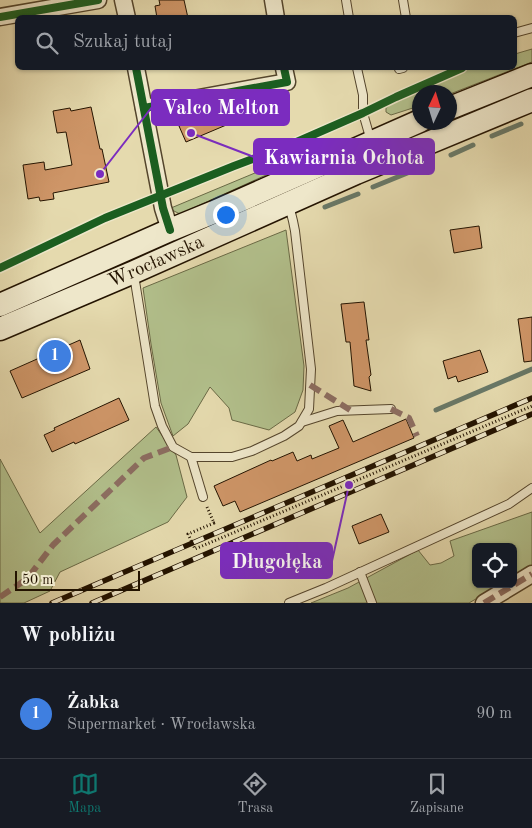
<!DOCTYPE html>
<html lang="pl">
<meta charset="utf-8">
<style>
:root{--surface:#171b24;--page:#20242c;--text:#f1f3f6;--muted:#9ea1a6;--line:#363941;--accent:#0f766e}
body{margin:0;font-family:"Old Standard TT",serif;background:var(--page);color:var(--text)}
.controls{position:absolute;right:15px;bottom:15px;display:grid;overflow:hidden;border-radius:8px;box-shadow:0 1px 4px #0004}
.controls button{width:45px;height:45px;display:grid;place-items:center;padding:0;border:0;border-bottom:1px solid var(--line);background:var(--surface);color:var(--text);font:25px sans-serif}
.compass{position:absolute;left:412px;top:85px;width:45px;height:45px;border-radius:50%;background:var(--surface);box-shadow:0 1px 4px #0004;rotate:4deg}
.scale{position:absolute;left:15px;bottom:12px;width:125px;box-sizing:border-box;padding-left:5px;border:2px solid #231300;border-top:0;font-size:14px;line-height:18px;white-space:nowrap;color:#231300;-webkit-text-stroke:4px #eee7ca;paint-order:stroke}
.you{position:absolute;left:225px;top:214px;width:18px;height:18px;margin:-12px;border:4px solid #fff;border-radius:50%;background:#1a73e8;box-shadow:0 0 0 8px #1a73e833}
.badge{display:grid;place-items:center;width:32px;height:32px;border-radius:50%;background:var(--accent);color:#fff;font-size:16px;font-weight:700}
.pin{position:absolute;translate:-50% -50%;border:2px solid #fff;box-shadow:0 1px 5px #0006}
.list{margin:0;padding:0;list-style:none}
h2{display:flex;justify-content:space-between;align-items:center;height:65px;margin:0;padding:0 20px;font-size:21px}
h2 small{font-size:16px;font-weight:400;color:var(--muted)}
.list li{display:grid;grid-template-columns:32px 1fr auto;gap:15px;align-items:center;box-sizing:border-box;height:90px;padding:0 20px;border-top:1px solid var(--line)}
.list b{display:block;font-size:19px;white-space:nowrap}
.list p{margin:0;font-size:16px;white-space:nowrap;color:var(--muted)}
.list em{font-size:16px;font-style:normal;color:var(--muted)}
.icon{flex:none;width:28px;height:28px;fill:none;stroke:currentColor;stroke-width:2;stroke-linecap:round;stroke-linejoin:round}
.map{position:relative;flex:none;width:532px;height:603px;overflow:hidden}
.search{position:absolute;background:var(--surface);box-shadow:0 1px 4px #0004;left:15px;right:15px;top:15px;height:55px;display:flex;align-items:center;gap:12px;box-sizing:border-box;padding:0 18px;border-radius:8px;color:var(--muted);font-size:19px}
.sheet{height:155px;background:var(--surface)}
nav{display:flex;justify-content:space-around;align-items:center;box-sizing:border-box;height:70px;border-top:1px solid var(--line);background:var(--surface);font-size:14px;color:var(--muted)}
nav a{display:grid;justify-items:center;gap:2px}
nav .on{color:var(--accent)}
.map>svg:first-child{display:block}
</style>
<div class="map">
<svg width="532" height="603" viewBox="0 0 532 603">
<rect width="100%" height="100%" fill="#e5daae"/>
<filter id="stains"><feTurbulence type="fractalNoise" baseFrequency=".004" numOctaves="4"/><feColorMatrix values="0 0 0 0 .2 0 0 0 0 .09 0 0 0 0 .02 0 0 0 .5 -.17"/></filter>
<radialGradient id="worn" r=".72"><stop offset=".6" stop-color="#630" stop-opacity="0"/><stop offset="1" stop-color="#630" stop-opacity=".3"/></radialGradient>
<!-- green -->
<g fill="#b2c08c" stroke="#6a6a46">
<path d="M532,49V62L450,94V92H420L419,106L391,115L386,112V108L400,98L468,68H514L515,54Z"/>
<path d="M310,150V154L308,156L180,214L174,211L171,208Z"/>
<path d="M286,230L304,366L303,390L295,412L269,430L232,420L229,408L210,387L188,424L173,436L161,403L151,344L143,288Z"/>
<path d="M156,427L176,455L187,497L168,522L60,572L50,591L24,603H0V459L40,533Z"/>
<path d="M532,512V566L513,577V547H476V584H501L469,603H311L348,588L418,550L430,565L441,563L454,556L450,541Z"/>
</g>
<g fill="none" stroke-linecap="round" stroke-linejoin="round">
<!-- stream -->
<g stroke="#687867" stroke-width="5">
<path d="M492,136L521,124"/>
<path d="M451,155L473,145"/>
<path d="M373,187L427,165"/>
<path d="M325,207L358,194"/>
<path d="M436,410L532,369"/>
</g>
</g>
<!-- building -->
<g fill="#cf9668" stroke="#231300">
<path d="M159,0H184L188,18H157L155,6L160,5Z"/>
<path d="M91,107L100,149H102L109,182L53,193L54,199L40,201L39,197L28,199L23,165L44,162L45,170L72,165L66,132L57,133L53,111L70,108L71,111Z"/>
<path d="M224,108L231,123L186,142L179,126L193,120L192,117L204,112Z"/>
<path d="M479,226L482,248L454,253L450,230Z"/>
<path d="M364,302L369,340H366L371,375L369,377L371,391L354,386L350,342H346L341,304Z"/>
<path d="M532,317V361L524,362L518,319Z"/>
<path d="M80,340L90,369L22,398L10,371Z"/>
<path d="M480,350L488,372L458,382L456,376L448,379L443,361Z"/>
<path d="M119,398L129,420L75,444L74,442L52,452L44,435L55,430L54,428Z"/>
<path d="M406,419L414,438L240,512L235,501L223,506L214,486L271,460L272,461L293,452L297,461L311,455L312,459L339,448L329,426L343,420L353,442Z"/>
<path d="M381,514L389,532L359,544L352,526Z"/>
</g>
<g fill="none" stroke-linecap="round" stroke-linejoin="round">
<!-- lane casing -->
<g stroke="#54452c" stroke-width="10">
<g id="lane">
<path d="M346,0L349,18"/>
<path d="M403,0L406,18"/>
<path d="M514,33L532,28"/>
<path d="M357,68L363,95V113L371,141"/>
<path d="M399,69L403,68"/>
<path d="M134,275L155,406L162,426L173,447L191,457H232L252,451L284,436L299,426L309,409L311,369L295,231L293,221L289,205"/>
<path d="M302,422L337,411L391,409"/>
<path d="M191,457L203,497"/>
<path d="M360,572L372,603"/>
<path d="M289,603L326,588L509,504L532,488"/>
</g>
</g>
<!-- street casing -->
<g stroke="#54452c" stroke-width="19">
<g id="street">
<path d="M123,0L127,18"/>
<path d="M273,0L276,18"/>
<path d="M0,17L98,0"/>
<path d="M136,68L163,208L170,230"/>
<path d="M144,108L287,82L284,68"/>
<path d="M484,603L532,574"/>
</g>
</g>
<!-- secondary casing -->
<g stroke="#231300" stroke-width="25">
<g id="secondary">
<path d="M450,108L532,75"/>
<path d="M0,305L170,230L214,212L420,121"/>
<path id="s1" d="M0,329L134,272L356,173L532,100"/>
</g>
</g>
<!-- path -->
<g stroke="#231300" stroke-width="3" stroke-dasharray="1 2.5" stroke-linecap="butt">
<path d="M207,507L214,523L217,522"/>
<path d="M214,523L188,534L195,549L532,406"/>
</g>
<!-- lane -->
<use href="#lane" stroke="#eee7ca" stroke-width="8"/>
<!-- street -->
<use href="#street" stroke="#eee7ca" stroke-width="16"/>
<!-- secondary -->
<use href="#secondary" stroke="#eee7ca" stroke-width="22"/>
<!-- rail casing -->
<g stroke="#231300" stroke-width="5.5">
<g id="rail">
<path d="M52,603L532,398"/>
<path d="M92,603L532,414"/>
</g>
</g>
<!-- rail -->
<use href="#rail" stroke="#eee7ca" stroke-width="4" stroke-dasharray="11" stroke-linecap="butt"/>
<!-- quiet -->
<g stroke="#8d6e63" stroke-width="6" stroke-dasharray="12 6" stroke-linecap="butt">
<path d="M310,385L350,410"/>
<path d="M391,409L409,418L417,436"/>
<path d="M0,597L27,579L53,545L144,458L173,447"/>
<path d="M484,603L532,574"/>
</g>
<!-- cycleway casing -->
<g stroke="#eee7ca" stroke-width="11">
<g id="cycleway">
<path d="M0,17L98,0"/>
<path d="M136,68L163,208L170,230"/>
<path d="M144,108L287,82L284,68"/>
<path d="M0,268L105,218L234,166L292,144L363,113L396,97L462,68"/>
</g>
</g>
<!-- cycleway -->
<use href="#cycleway" stroke="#1b5e20" stroke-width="8"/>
</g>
<g text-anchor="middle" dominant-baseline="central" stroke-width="4.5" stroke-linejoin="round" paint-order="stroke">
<!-- street labels -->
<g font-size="19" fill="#231300" stroke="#eee7ca">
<text stroke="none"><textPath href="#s1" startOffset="170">Wrocławska</textPath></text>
</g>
</g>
<!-- callouts -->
<path fill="none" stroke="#7b2cbf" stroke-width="2" d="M100 174L152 107M191 133L254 157M349 485L332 561"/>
<g fill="#7b2cbf" stroke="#eee7ca" stroke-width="2">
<circle cx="100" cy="174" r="5"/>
<circle cx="191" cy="133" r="5"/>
<circle cx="349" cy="485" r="5"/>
</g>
<g fill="#7b2cbf" stroke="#7b2cbf" stroke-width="2">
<rect x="152" y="90" width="137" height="35" rx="5"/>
<rect x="254" y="139" width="180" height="35" rx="5"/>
<rect x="221" y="543" width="111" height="35" rx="5"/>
</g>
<g font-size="20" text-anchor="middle" font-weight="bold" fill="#fff">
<text x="221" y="114">Valco Melton</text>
<text x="344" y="164">Kawiarnia Ochota</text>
<text x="277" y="568">Długołęka</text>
</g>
<rect width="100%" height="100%" filter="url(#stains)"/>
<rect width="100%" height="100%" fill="url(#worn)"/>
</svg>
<div class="controls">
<button><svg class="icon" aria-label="locate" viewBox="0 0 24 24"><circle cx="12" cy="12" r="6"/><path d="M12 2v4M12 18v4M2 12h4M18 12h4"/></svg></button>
</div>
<svg class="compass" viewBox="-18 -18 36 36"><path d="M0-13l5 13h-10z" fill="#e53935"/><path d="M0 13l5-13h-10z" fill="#9ea1a6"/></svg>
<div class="scale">50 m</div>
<div class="you"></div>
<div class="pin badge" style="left:55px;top:356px;background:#3f7fe0">1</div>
<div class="search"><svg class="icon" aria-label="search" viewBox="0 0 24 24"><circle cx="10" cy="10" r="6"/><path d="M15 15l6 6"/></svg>Szukaj tutaj</div>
</div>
<section class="sheet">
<h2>W pobliżu<small></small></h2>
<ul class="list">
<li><span class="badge" style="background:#3f7fe0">1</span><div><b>Żabka</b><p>Supermarket · Wrocławska</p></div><em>90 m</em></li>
</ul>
</section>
<nav>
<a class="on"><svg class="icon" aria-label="map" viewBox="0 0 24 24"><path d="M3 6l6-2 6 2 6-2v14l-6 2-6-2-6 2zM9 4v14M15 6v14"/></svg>Mapa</a>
<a><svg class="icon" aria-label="directions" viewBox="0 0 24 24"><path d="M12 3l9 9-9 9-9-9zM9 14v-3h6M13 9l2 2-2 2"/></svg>Trasa</a>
<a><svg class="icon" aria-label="saved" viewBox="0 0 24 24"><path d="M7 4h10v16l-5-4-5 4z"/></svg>Zapisane</a>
</nav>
